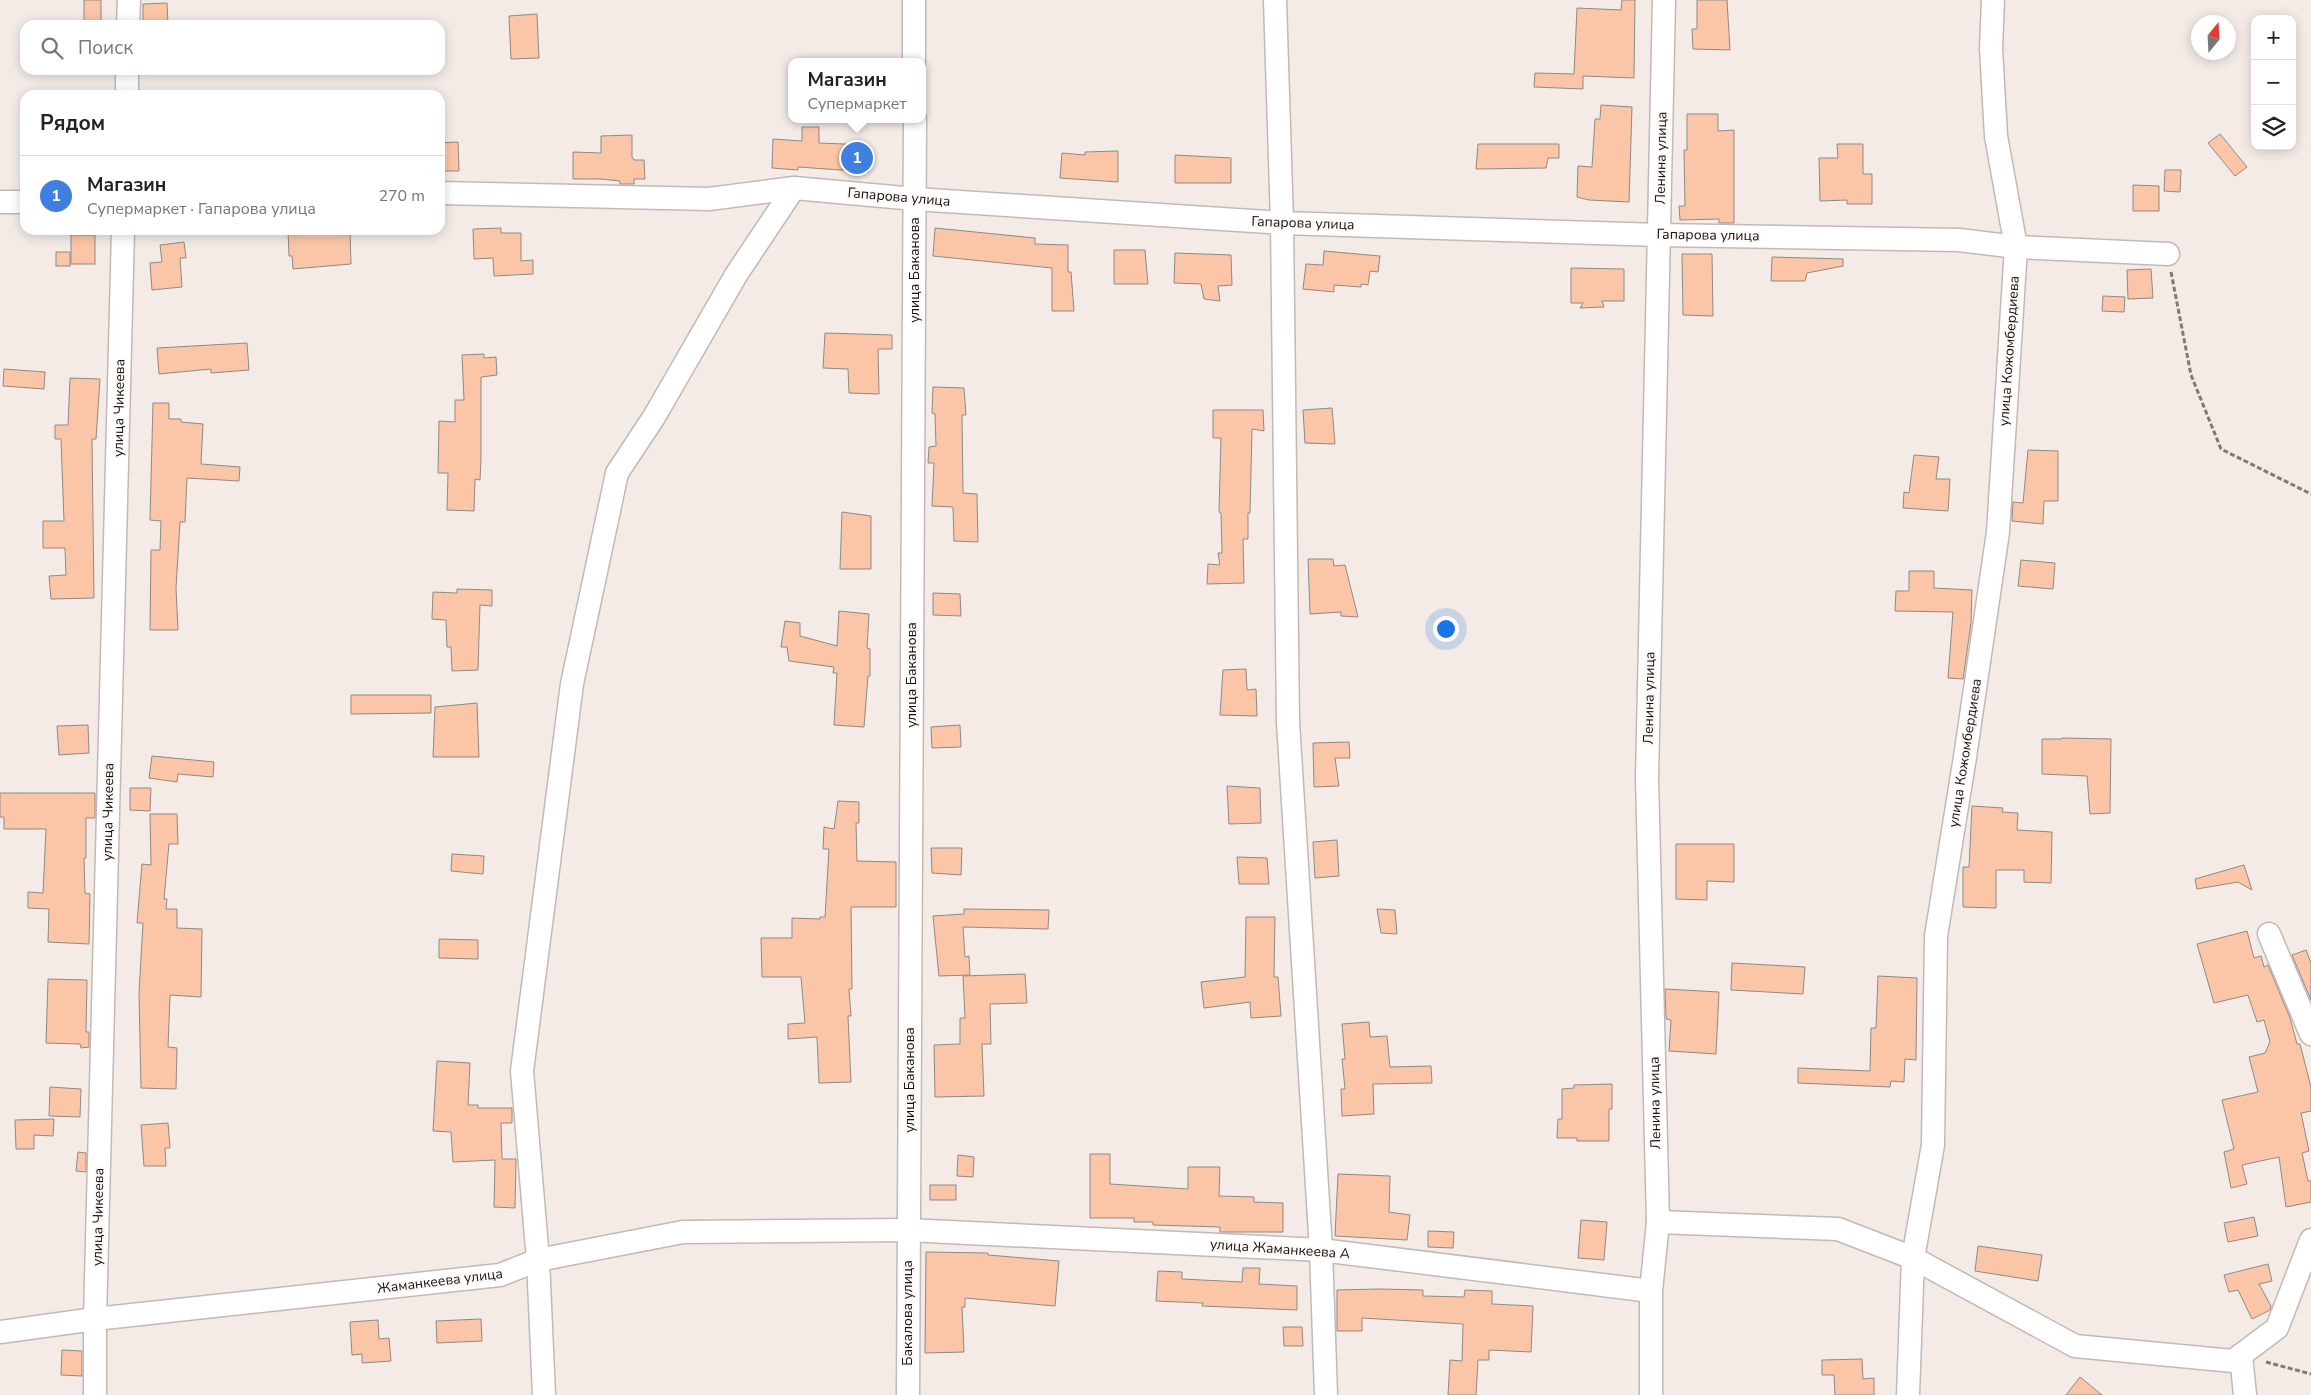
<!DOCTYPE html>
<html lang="ru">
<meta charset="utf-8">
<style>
:root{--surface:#fff;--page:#f2f2f2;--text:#222;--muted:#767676;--line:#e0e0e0;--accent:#b45309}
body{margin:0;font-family:"Nunito Sans",sans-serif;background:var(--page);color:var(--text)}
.controls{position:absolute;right:15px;top:15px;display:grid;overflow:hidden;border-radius:10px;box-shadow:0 2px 12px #0003}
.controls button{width:45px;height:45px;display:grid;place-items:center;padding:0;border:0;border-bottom:1px solid var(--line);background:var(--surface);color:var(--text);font:25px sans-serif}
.compass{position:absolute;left:2191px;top:15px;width:45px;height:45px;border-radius:50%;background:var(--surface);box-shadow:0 2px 12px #0003;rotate:18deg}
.you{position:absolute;left:1445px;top:628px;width:18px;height:18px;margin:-12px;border:4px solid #fff;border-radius:50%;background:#1a73e8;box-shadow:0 0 0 8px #1a73e833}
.badge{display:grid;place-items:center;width:32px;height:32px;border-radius:50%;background:var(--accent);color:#fff;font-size:16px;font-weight:700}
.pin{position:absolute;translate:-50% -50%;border:2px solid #fff;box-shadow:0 1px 5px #0006}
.popup{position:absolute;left:788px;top:58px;width:138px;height:65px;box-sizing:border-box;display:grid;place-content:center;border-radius:10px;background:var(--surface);filter:drop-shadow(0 1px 4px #0005);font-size:16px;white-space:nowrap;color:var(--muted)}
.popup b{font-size:19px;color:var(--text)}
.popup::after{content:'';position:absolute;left:50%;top:100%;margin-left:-10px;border:10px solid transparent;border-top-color:var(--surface)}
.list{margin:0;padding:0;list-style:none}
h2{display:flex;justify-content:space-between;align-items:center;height:65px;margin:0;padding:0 20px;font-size:21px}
h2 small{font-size:16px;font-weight:400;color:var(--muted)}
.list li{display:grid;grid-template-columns:32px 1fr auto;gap:15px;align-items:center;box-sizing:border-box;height:80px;padding:0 20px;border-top:1px solid var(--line)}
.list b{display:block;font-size:19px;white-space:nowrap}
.list p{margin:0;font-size:16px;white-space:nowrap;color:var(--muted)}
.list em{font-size:16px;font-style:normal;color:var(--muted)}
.icon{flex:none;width:28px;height:28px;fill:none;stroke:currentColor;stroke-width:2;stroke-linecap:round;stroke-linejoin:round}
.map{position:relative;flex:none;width:2311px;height:1395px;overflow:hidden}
.search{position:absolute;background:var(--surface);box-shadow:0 2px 12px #0003;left:20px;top:20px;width:425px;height:55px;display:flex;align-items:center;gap:12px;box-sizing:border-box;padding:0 18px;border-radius:15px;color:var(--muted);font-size:19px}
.panel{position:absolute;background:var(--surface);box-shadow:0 2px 12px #0003;left:20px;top:90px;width:425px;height:145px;border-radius:15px}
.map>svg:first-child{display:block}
</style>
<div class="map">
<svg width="2311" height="1395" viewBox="0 0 2311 1395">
<rect width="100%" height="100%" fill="#f4ebe7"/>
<!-- building -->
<g fill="#fbc6a8" stroke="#908985">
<rect x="84" y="0" width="17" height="23"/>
<path d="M1622,0H1635L1634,78L1583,76V89L1534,87L1535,73L1574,74L1577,8L1621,10Z"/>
<path d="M1697,0H1727L1730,50L1693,49L1692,29H1697Z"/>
<path d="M167,3L168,25H143V4Z"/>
<path d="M537,14L539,58L511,59L509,16Z"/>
<path d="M1601,105L1632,107L1629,202L1589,200L1577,197L1578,166L1592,167L1595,119H1600Z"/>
<path d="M1687,114H1718V131L1734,130V223H1719V219L1680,220L1679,206H1685L1684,150H1687Z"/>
<path d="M802,127H819V143L869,145V172L798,167V170L772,168L773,139L802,141Z"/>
<path d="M2220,134L2247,167L2235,176L2208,143Z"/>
<path d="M632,135V157L634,160H644L645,179H634V184H620V181L601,179H573V152L601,153V136Z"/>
<path d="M458,142L459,171H443V168H440V143Z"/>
<path d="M1478,144H1559V158H1548L1546,168L1476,169Z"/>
<path d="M1837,144H1863V174H1872V204H1847V200L1820,201L1819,158H1838Z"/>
<path d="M1118,151V182L1060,178L1062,153L1085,155V152Z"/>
<path d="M1175,155L1231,158V183H1175Z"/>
<path d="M2165,170H2181L2180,192L2164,191Z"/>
<path d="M2133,185L2159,186V211H2133Z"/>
<path d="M501,228V233H521V261L533,260V274L494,276L493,258L474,259L473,229Z"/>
<path d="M935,228L1035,238V244L1068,245V272H1071L1074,311H1052V268L933,256Z"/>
<path d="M288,230H350L351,264L293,269L292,256H289Z"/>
<rect x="71" y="235" width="24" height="29"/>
<path d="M184,242L186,258H180L182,287L152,290L150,263L162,262L160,245Z"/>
<path d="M1114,250H1145L1148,284H1114Z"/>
<path d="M1324,251L1380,256L1378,272L1370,271L1368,285L1361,284V287L1334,285V292L1303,289L1306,264L1323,265Z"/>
<rect x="56" y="252" width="14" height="14"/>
<path d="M1175,253L1231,255L1232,285L1218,286L1220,301L1204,299L1201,284L1174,283Z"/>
<path d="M1682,254H1712L1713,316L1683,315Z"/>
<path d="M1772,257L1843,259V266L1807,273L1805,281H1771Z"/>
<path d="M1571,268L1624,269V301H1602L1604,307L1580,308L1583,303H1571Z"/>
<path d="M2151,269L2153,298L2128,299L2127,270Z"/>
<path d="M2103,296L2125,297L2124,312L2102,311Z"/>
<path d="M825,333L892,335V349H878L879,394L849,393L848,369L823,368Z"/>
<path d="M247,343L249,370L211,373V369L159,374L157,348Z"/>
<path d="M484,354V358L496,357L497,375L481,377V460L480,480L475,479L474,511L447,510L448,473H438L439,421L455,422V400H464L462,355Z"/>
<path d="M4,369L45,372L44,389L3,386Z"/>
<path d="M70,378L100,379L96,439H92L94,598L51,599L49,576L66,575L65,548H43V521H64L61,439H55V425H68Z"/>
<path d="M933,387L964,388L966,415H962L963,493L977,494L978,542L954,541L953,507L932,506L934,463H928L929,447L936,446L935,414L932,413Z"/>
<path d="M153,403H169V419H181V422L203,424L201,464L240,467L239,481L187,478L185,522H180L176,588L178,630H150L151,550H160L161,521L150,520Z"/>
<path d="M1332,408L1335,444L1305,443L1303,410Z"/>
<path d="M1213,410H1263L1264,431L1252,429L1250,513H1248V539H1243L1244,583L1207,584L1208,564L1220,565L1218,553H1222L1221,513L1219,512L1221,438H1213Z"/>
<path d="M2028,450L2058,451V501H2044L2043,524L2012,521L2013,502L2023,503Z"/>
<path d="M1914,455L1939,457L1936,479H1950L1948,511L1903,508L1904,492L1909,493Z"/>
<path d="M842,512L871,516V569H840Z"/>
<path d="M1308,559H1333L1334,566L1345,565L1358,617L1341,616V612L1310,614Z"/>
<path d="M2021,560L2055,563L2053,589L2018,586Z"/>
<path d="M1909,571H1934V588L1972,590L1971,623L1963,679L1948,678L1953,612L1895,611L1896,591H1909Z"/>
<path d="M457,589L492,590V606L480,605L478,670L452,671L451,647H447L446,620L432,619L433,592L457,593Z"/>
<path d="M933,593L960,594L961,616L933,615Z"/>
<path d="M839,611L869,614L867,648L870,649V676H868L864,727L834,725L837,673H833L834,667L789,661L787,647H781L785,621L800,623V636L837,646Z"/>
<path d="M1246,669L1247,690L1256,689L1257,716L1220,715L1223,670Z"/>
<path d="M351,695H431V713L351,714Z"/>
<path d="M477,703L479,757H433L435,707Z"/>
<path d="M88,725L89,753L59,755L57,726Z"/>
<path d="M960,725L961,747L932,748L931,727Z"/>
<path d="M2062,738L2111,739L2110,813L2090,814L2087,776L2042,774V739H2062Z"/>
<path d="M1349,742L1350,758H1335L1339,786L1314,787L1313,743Z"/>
<path d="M152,756L214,762L213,777L178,774L177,782L149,778Z"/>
<path d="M1227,786L1260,788L1261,823L1229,824Z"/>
<path d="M130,788H151L150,811L130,810Z"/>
<path d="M0,793H95V818H86V858H84L85,893L90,894L89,944L48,942L49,909L28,908V892L43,893L46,829H4V817H0Z"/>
<path d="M838,801L859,802V823H856L857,861L896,862V907H851L852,989H849L851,1016H848L851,1082L819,1083L817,1037L788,1039V1024L805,1023L801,977H762L761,938H792V918L820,919V917H825L829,849H823L824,827L834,829Z"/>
<path d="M1972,806L2003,808L2002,812L2018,813L2017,830L2052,832L2051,883L2024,882V870H1996V908L1963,907V867H1969Z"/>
<path d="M150,814H177L178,844H169L164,899H167L166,909H177V928L202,929L201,997L170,995L168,1047L177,1048L176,1089L141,1088L139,993L143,923H137L142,864L151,865Z"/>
<path d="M1337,840L1339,876L1315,878L1313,842Z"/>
<path d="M1676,844H1734V882L1707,881V900L1676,899Z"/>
<path d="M931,848H962L961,875L932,873Z"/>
<path d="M452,854L484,856L483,874L451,871Z"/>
<path d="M1237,857L1267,858L1269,884H1239Z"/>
<path d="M2244,865L2252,890L2238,882L2197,889L2195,879Z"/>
<path d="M964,909L1049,910L1048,929L963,927L965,957L969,956L970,975L939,976L933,916L964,914Z"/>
<path d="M1377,909L1395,910L1397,934L1381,933Z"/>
<path d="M1246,917H1275L1274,977H1278L1281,1016L1251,1018L1250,1002L1204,1008L1201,982L1245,977Z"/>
<path d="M2247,931L2254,958L2261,956L2264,967L2268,965L2290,1018L2297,1044H2300L2311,1087V1111L2301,1113L2309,1151L2302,1153L2308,1181H2311V1202L2286,1207L2279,1157L2242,1165L2247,1184L2231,1188L2224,1152L2234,1149L2222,1100L2258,1092L2249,1057L2265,1053L2270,1042L2264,1020L2257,1022L2248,995L2214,1003L2197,944Z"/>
<path d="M439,939L478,940V959L439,958Z"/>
<path d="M2306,950L2311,963V1000L2292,955Z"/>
<path d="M1732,963L1805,967L1803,994L1731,990Z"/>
<path d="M1025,974L1027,1003L990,1004L991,1044H982L984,1096L935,1097L934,1045L960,1044V1018H965L963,976Z"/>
<path d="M1878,976L1917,978L1916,1060L1905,1059L1904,1082L1891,1081L1890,1087L1798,1083V1068L1870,1071L1871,1028H1876Z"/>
<path d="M48,979L87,980L86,1032H89V1047L81,1048L80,1044L46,1043Z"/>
<path d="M1665,989L1719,992L1716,1054L1669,1051L1671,1020L1666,1019Z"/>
<path d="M1369,1022L1370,1037L1387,1036L1390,1067L1431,1066L1432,1083L1373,1084L1374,1114L1342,1116L1341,1089H1345L1342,1059H1345L1342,1024Z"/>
<path d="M437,1061L470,1063L468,1105H478V1108H512V1123H501L502,1159H516L515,1208L494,1207L495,1160L453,1162L451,1132L433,1131Z"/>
<path d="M1612,1084V1109H1609V1141H1577V1138H1557L1558,1119H1562V1089L1574,1088V1085Z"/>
<path d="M50,1087L81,1089L80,1117L49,1116Z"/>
<path d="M54,1119L53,1136L34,1135V1149H16L15,1120Z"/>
<path d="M168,1123L170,1148H165L166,1166H144L141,1125Z"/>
<path d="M78,1152L86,1153V1172L76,1171Z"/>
<path d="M1090,1154H1110V1184L1188,1189V1167H1220L1219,1196L1254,1197V1202L1283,1203V1232H1220V1227L1153,1225V1222H1134V1218H1090Z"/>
<path d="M958,1155L974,1157L973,1177L957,1176Z"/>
<path d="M1338,1174L1390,1176L1389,1212L1410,1215L1407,1240L1335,1236Z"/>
<rect x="930" y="1185" width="26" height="15"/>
<path d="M2254,1217L2258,1236L2228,1242L2224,1223Z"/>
<path d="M1581,1220L1607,1222L1604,1260L1578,1258Z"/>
<path d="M1428,1231L1454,1232L1453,1248L1428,1247Z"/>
<path d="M1978,1246L2042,1255L2038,1281L1975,1271Z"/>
<path d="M926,1252L988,1253V1255L1059,1261L1055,1306L965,1298V1307H962L964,1352L925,1353Z"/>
<path d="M2268,1264L2272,1281L2259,1284L2271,1306L2270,1310L2252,1319L2238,1290L2229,1292L2224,1275Z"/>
<path d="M1243,1268H1260L1259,1284L1297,1286V1310L1202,1306L1203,1303L1156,1301L1158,1271L1182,1272V1279L1242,1282Z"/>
<path d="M1379,1289L1423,1290V1296L1464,1297L1465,1290L1492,1291V1304L1533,1306L1531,1352L1489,1350V1360H1478L1476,1395H1448L1450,1360L1462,1361L1463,1324L1362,1318V1331H1337V1290Z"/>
<path d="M481,1319L482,1341L437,1343L436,1321Z"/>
<path d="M378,1320L379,1339L389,1338L391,1361L362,1363V1354L352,1355L350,1322Z"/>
<path d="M1283,1327H1302L1303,1346H1284Z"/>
<path d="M62,1350L82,1351V1376L61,1375Z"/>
<path d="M1862,1359L1863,1379L1874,1378V1395H1835L1834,1375H1822V1360Z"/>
<path d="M2080,1377L2102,1395H2066Z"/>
</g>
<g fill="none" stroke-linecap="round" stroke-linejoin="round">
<!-- minor casing -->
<g stroke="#c2b9b6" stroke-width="25">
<g id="minor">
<path d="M914,0V62"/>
<path d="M1275,0L1282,223L1288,722L1321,1250L1326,1395"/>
<path d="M128,25L129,0"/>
<path d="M127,95V70"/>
<path d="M440,193L709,199L794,188L915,199L1282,223L1659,235L1959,240L2016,247L2168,254"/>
<path d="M0,202H25"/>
<path d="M2269,934L2311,1034"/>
<path d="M1658,1222L1838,1229L1913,1258L2075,1346L2233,1361L2277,1328L2311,1240"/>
<path d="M0,1332L95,1319L500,1275L538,1260L683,1232L907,1230L1321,1250L1651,1291"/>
<path d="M2241,1355L2245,1395"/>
<path d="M95,1395V1319L123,230"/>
<path d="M544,1395L538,1260L522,1071L572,684L617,473L654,417L736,275L794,188"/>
<path d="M908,1395L915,119"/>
<path d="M1651,1395V1291L1658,1222L1647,778L1664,0"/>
<path d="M1908,1395L1913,1258L1933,1145L1936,936L1965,757L1998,532L2016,247L1996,136L1991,48L1993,0"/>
</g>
</g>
<!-- path -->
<g stroke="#807a77" stroke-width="3" stroke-dasharray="5 2.5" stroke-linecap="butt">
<path d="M2171,272L2191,375L2221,449L2311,494"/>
<path d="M2266,1362L2311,1374"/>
</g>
<!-- minor -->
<use href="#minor" stroke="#fff" stroke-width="22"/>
</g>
<g text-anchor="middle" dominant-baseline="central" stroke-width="4.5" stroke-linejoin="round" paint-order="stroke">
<!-- street labels -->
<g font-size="14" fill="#151211" stroke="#fef9f7">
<text transform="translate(1661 158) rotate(-89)">Ленина улица</text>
<text transform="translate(899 197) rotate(5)">Гапарова улица</text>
<text transform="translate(1303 223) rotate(2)">Гапарова улица</text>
<text transform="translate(1708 235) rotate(1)">Гапарова улица</text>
<text transform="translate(914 270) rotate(-90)">улица Баканова</text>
<text transform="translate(2009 351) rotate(-86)">улица Кожомбердиева</text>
<text transform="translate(119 408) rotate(-89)">улица Чикеева</text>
<text transform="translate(911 675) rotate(-90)">улица Баканова</text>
<text transform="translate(1649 698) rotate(-89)">Ленина улица</text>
<text transform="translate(1965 753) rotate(-81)">улица Кожомбердиева</text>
<text transform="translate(108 812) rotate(-89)">улица Чикеева</text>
<text transform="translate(909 1080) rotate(-90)">улица Баканова</text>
<text transform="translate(1655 1103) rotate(-91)">Ленина улица</text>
<text transform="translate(98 1217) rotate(-89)">улица Чикеева</text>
<text transform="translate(1280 1249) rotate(4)">улица Жаманкеева А</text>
<text transform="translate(440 1281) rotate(-7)">Жаманкеева улица</text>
<text transform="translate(907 1313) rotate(-90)">Бакалова улица</text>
</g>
</g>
</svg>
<div class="controls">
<button>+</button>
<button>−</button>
<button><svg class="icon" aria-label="layers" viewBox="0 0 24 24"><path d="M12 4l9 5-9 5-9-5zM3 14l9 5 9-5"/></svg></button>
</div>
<svg class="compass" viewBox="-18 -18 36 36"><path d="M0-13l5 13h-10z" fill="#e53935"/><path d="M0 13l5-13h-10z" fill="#767676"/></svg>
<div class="you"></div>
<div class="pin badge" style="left:857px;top:158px;background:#3f7fe0">1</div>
<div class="popup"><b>Магазин</b>Супермаркет</div>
<div class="search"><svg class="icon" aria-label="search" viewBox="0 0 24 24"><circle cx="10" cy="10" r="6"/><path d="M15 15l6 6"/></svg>Поиск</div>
<section class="panel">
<h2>Рядом<small></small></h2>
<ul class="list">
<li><span class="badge" style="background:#3f7fe0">1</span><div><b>Магазин</b><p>Супермаркет · Гапарова улица</p></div><em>270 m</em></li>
</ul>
</section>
</div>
